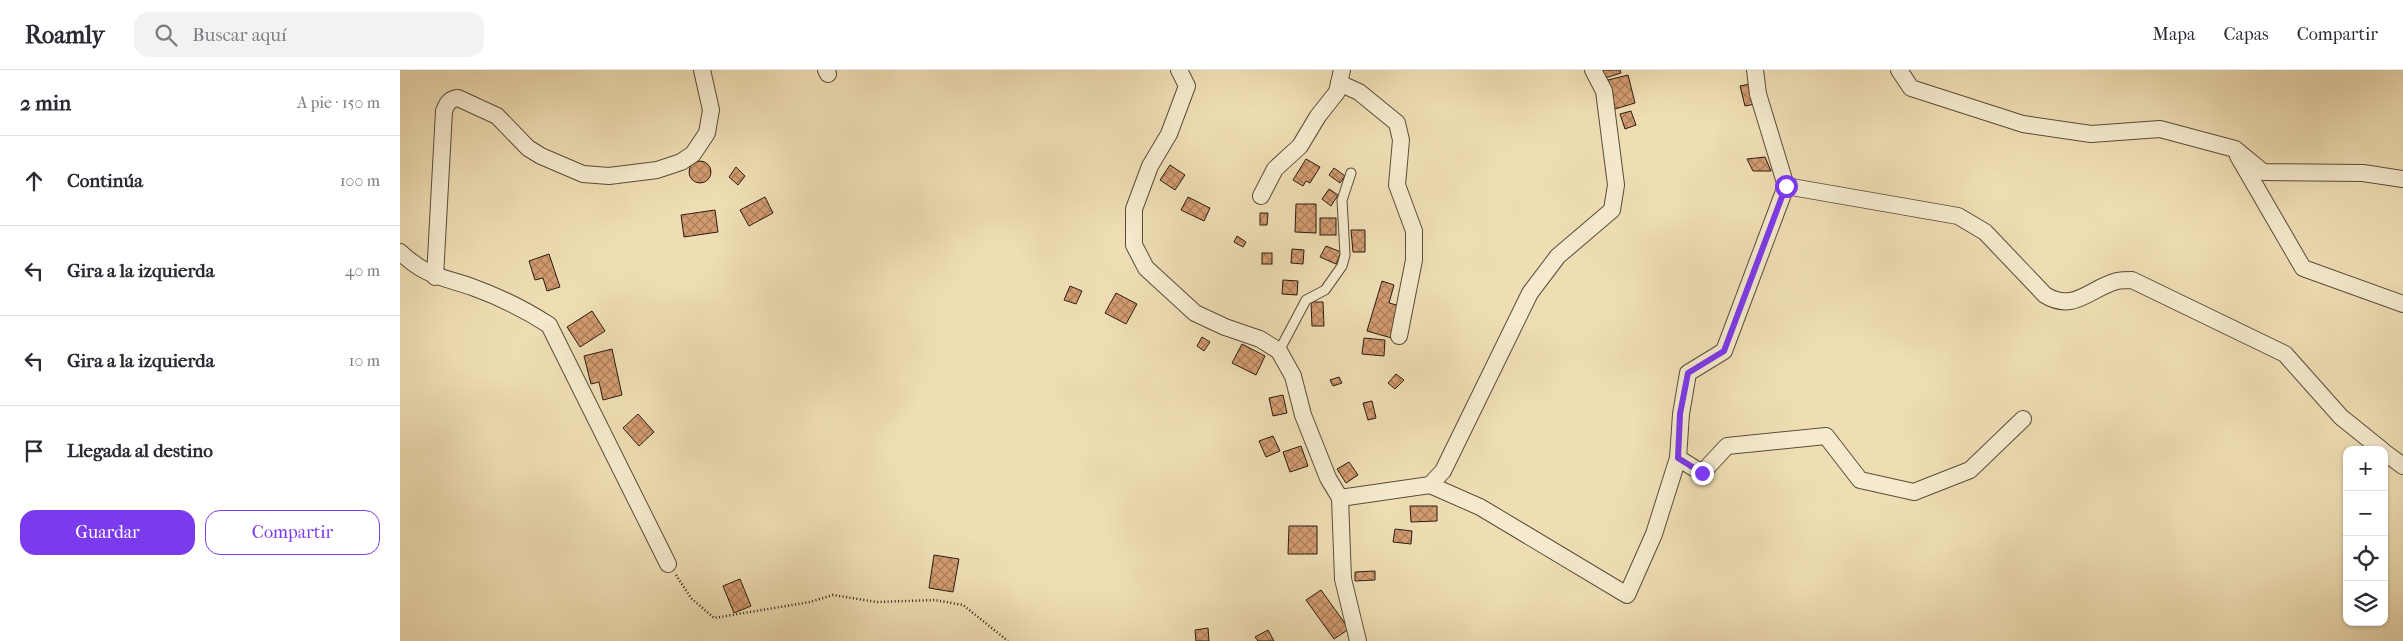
<!DOCTYPE html>
<html lang="es">
<meta charset="utf-8">
<style>
:root{--surface:#fff;--page:#f2f2f3;--text:#2b2b33;--muted:#7c7c81;--line:#e1e1e2;--accent:#7c3aed}
body{margin:0;font-family:"IM FELL French Canon",serif;background:var(--page);color:var(--text)}
.controls{position:absolute;right:15px;bottom:15px;display:grid;overflow:hidden;border-radius:10px;box-shadow:0 1px 4px #0004}
.controls button{width:45px;height:45px;display:grid;place-items:center;padding:0;border:0;border-bottom:1px solid var(--line);background:var(--surface);color:var(--text);font:25px sans-serif}
.stop{position:absolute;width:15px;height:15px;margin:-11px;border:4px solid #7c3aed;border-radius:50%;background:#fff}
.stop.end{background:#7c3aed;border-color:#fff;box-shadow:0 1px 5px #0008}
.list{margin:0;padding:0;list-style:none}
h2{display:flex;justify-content:space-between;align-items:center;height:65px;margin:0;padding:0 20px;font-size:21px}
h2 small{font-size:16px;font-weight:400;color:var(--muted)}
.list li{display:grid;grid-template-columns:32px 1fr auto;gap:15px;align-items:center;box-sizing:border-box;height:90px;padding:0 20px;border-top:1px solid var(--line)}
.list b{display:block;font-size:19px;white-space:nowrap}
.list em{font-size:16px;font-style:normal;color:var(--muted)}
.actions{display:flex;gap:10px;padding:15px 20px}
.actions a{flex:1;padding:11px 0;border:1px solid var(--accent);border-radius:15px;text-align:center;font-size:18px;color:var(--accent)}
.actions .main{background:var(--accent);color:#fff}
.icon{flex:none;width:28px;height:28px;fill:none;stroke:currentColor;stroke-width:2;stroke-linecap:round;stroke-linejoin:round}
.map{position:relative;flex:none;width:2003px;height:571px;overflow:hidden}
header{display:flex;align-items:center;gap:30px;box-sizing:border-box;height:70px;padding:0 25px;background:var(--surface);border-bottom:1px solid var(--line)}
header strong{font-size:24px}
nav{display:flex;gap:28px;margin-inline-start:auto;font-size:18px}
.search{width:350px;height:45px;background:var(--page);display:flex;align-items:center;gap:12px;box-sizing:border-box;padding:0 18px;border-radius:15px;color:var(--muted);font-size:19px}
main{display:flex}
aside{flex:1;background:var(--surface)}
.map>svg:first-child{display:block}
</style>
<header>
<strong>Roamly</strong>
<div class="search"><svg class="icon" aria-label="search" viewBox="0 0 24 24"><circle cx="10" cy="10" r="6"/><path d="M15 15l6 6"/></svg>Buscar aquí</div>
<nav><a>Mapa</a><a>Capas</a><a>Compartir</a></nav>
</header>
<main>
<aside>
<h2>2 min<small>A pie · 150 m</small></h2>
<ul class="list">
<li><svg class="icon" aria-label="ahead" viewBox="0 0 24 24"><path d="M12 20V5M6 11l6-6 6 6"/></svg><div><b>Continúa</b></div><em>100 m</em></li>
<li><svg class="icon" aria-label="left" viewBox="0 0 24 24"><path d="M17 20v-9H6M10 6l-5 5 5 5"/></svg><div><b>Gira a la izquierda</b></div><em>40 m</em></li>
<li><svg class="icon" aria-label="left" viewBox="0 0 24 24"><path d="M17 20v-9H6M10 6l-5 5 5 5"/></svg><div><b>Gira a la izquierda</b></div><em>10 m</em></li>
<li><svg class="icon" aria-label="arrive" viewBox="0 0 24 24"><path d="M6 21V4h12l-3 4 3 4H6"/></svg><div><b>Llegada al destino</b></div></li>
</ul>
<div class="actions"><a class="main">Guardar</a><a>Compartir</a></div>
</aside>
<div class="map">
<svg width="2003" height="571" viewBox="0 0 2003 571">
<defs>
<pattern id="building-cross-hatch" width="8" height="8" patternUnits="userSpaceOnUse" patternTransform="scale(1.25)"><rect width="8" height="8" fill="#d39c70"/><path d="M0 0l8 8M0 8l8-8" fill="none" stroke="#ab7e5b"/></pattern>
</defs>
<rect width="100%" height="100%" fill="#efdeb4"/>
<filter id="stains"><feTurbulence type="fractalNoise" baseFrequency=".004" numOctaves="4"/><feColorMatrix values="0 0 0 0 .2 0 0 0 0 .09 0 0 0 0 .02 0 0 0 .5 -.17"/></filter>
<radialGradient id="worn" r=".72"><stop offset=".6" stop-color="#630" stop-opacity="0"/><stop offset="1" stop-color="#630" stop-opacity=".3"/></radialGradient>
<!-- building -->
<g fill="url(#building-cross-hatch)" stroke="#2a1c12">
<path d="M1203,0H1220L1221,3L1205,8Z"/>
<path d="M1228,5L1235,33L1215,39L1208,10Z"/>
<path d="M1350,14L1355,34L1345,36L1340,16Z"/>
<path d="M1231,41L1236,55L1225,59L1220,44Z"/>
<path d="M1365,87L1371,101H1353L1347,89Z"/>
<path d="M906,89L920,97L910,113L906,111L903,116L893,110Z"/>
<circle cx="300" cy="102" r="11"/>
<path d="M770,95L785,105L775,120L760,110Z"/>
<path d="M336,97L345,106L338,115L329,107Z"/>
<path d="M934,98L945,106L940,113L929,105Z"/>
<path d="M929,119L938,125L931,136L922,129Z"/>
<path d="M365,127L373,143L349,156L340,140Z"/>
<path d="M788,127L810,138L804,151L781,140Z"/>
<path d="M896,134H916V163L895,162Z"/>
<path d="M315,140L318,162L284,167L281,145Z"/>
<path d="M860,143H868L867,155H860Z"/>
<rect x="920" y="148" width="16" height="17"/>
<path d="M951,160H965V182H953Z"/>
<path d="M837,166L846,172L843,177L834,172Z"/>
<path d="M926,176L941,182L936,194L920,187Z"/>
<path d="M892,179L904,180L903,194L891,193Z"/>
<rect x="862" y="183" width="10" height="11"/>
<path d="M149,184L160,217L147,221L143,208L135,210L129,191Z"/>
<path d="M883,210L898,211L897,225L882,224Z"/>
<path d="M982,211L994,215L989,233L1004,237L995,269L967,261Z"/>
<path d="M670,216L682,221L676,234L664,230Z"/>
<path d="M716,223L737,234L726,254L705,243Z"/>
<path d="M911,232H923L924,256H912Z"/>
<path d="M192,241L205,261L180,277L167,257Z"/>
<path d="M802,267L810,272L804,281L797,276Z"/>
<path d="M964,268L985,270L984,286L962,284Z"/>
<path d="M842,274L865,286L856,305L832,293Z"/>
<path d="M212,279L222,325L203,330L199,312L191,314L184,286Z"/>
<path d="M996,304L1004,310L995,319L988,313Z"/>
<path d="M939,307L942,313L933,316L930,310Z"/>
<path d="M883,325L887,343L873,346L869,328Z"/>
<path d="M972,331L976,348L968,350L963,333Z"/>
<path d="M238,344L254,362L239,376L223,358Z"/>
<path d="M873,366L880,381L866,387L859,371Z"/>
<path d="M901,376L908,396L890,402L883,382Z"/>
<path d="M949,392L958,405L946,413L937,399Z"/>
<path d="M1010,436H1037V451L1011,452Z"/>
<path d="M889,456H917V484H888Z"/>
<path d="M995,459L1012,461L1011,474L993,472Z"/>
<path d="M534,485L559,489L553,522L529,518Z"/>
<path d="M975,501V510L955,511V502Z"/>
<path d="M340,509L351,536L334,543L323,516Z"/>
<path d="M921,520L949,559L934,569L906,530Z"/>
<path d="M808,558L809,571H796L795,560Z"/>
<path d="M868,560L874,571H858L855,567Z"/>
</g>
<g fill="none" stroke-linecap="round" stroke-linejoin="round">
<!-- lane casing -->
<g stroke="#5b4c3a" stroke-width="11">
<path id="lane" d="M879,281L906,230L925,220L942,196L945,185L942,130L951,103"/>
</g>
<!-- street casing -->
<g stroke="#5b4c3a" stroke-width="18">
<g id="street">
<path d="M426,0L428,4"/>
<path d="M779,0L787,16L769,64L750,96L734,139V175L746,198L795,243L825,257L860,269L879,281L893,306L903,345L928,408L940,428L943,509L958,571"/>
<path d="M1499,0L1511,18L1623,54L1691,64L1760,59L1835,79L1863,102L1963,103L2003,109"/>
<path d="M939,13L959,22L997,53L1001,70L997,115L1014,161V190L999,266"/>
<path d="M1838,86L1903,198L2003,234"/>
<path d="M1386,116L1558,146L1585,162L1645,225C1674,243 1690,218 1717,211C1722,210 1727,210 1732,210L1885,284L1941,347L1982,380"/>
<path d="M861,126L875,99L900,76L918,46L937,22L942,0"/>
<path d="M0,182C27,207 40,206 72,217C100,227 124,239 149,255L268,494"/>
<path d="M35,207L44,41C47,34 49,29 58,28L97,46L128,78L141,86L183,104L209,106L257,100L281,92L293,84L307,63L311,40L302,0"/>
<path d="M1984,382L2003,396"/>
<path d="M1278,388L1302,403L1327,376L1426,366L1460,410L1514,422L1570,400L1623,349"/>
<path d="M1030,415L1080,437L1227,525L1254,464L1278,388L1281,344L1288,303L1324,281L1386,116L1358,24L1355,0"/>
<path d="M940,428L1030,415L1043,401L1130,223L1158,186L1212,140L1216,115L1204,21L1193,0"/>
</g>
</g>
<!-- path -->
<path stroke="#2a1c12" stroke-width="2.5" stroke-dasharray="1 2.5" stroke-linecap="butt" d="M276,505L291,528L314,548L410,532L433,525L477,532L535,530L563,535L608,571"/>
<!-- lane -->
<use href="#lane" stroke="#f5eace" stroke-width="9"/>
<!-- street -->
<use href="#street" stroke="#f5eace" stroke-width="16"/>
</g>
<g fill="none" stroke-linecap="round" stroke-linejoin="round">
<!-- route -->
<path stroke="#7c3aed" stroke-width="6" d="M1302,403L1278,388L1280,344L1288,303L1324,281L1386,116"/>
</g>
<rect width="100%" height="100%" filter="url(#stains)"/>
<rect width="100%" height="100%" fill="url(#worn)"/>
</svg>
<div class="controls">
<button>+</button>
<button>−</button>
<button><svg class="icon" aria-label="locate" viewBox="0 0 24 24"><circle cx="12" cy="12" r="6"/><path d="M12 2v4M12 18v4M2 12h4M18 12h4"/></svg></button>
<button><svg class="icon" aria-label="layers" viewBox="0 0 24 24"><path d="M12 4l9 5-9 5-9-5zM3 14l9 5 9-5"/></svg></button>
</div>
<div class="stop" style="left:1386px;top:116px"></div>
<div class="stop end" style="left:1302px;top:403px"></div>
</div>
</main>
